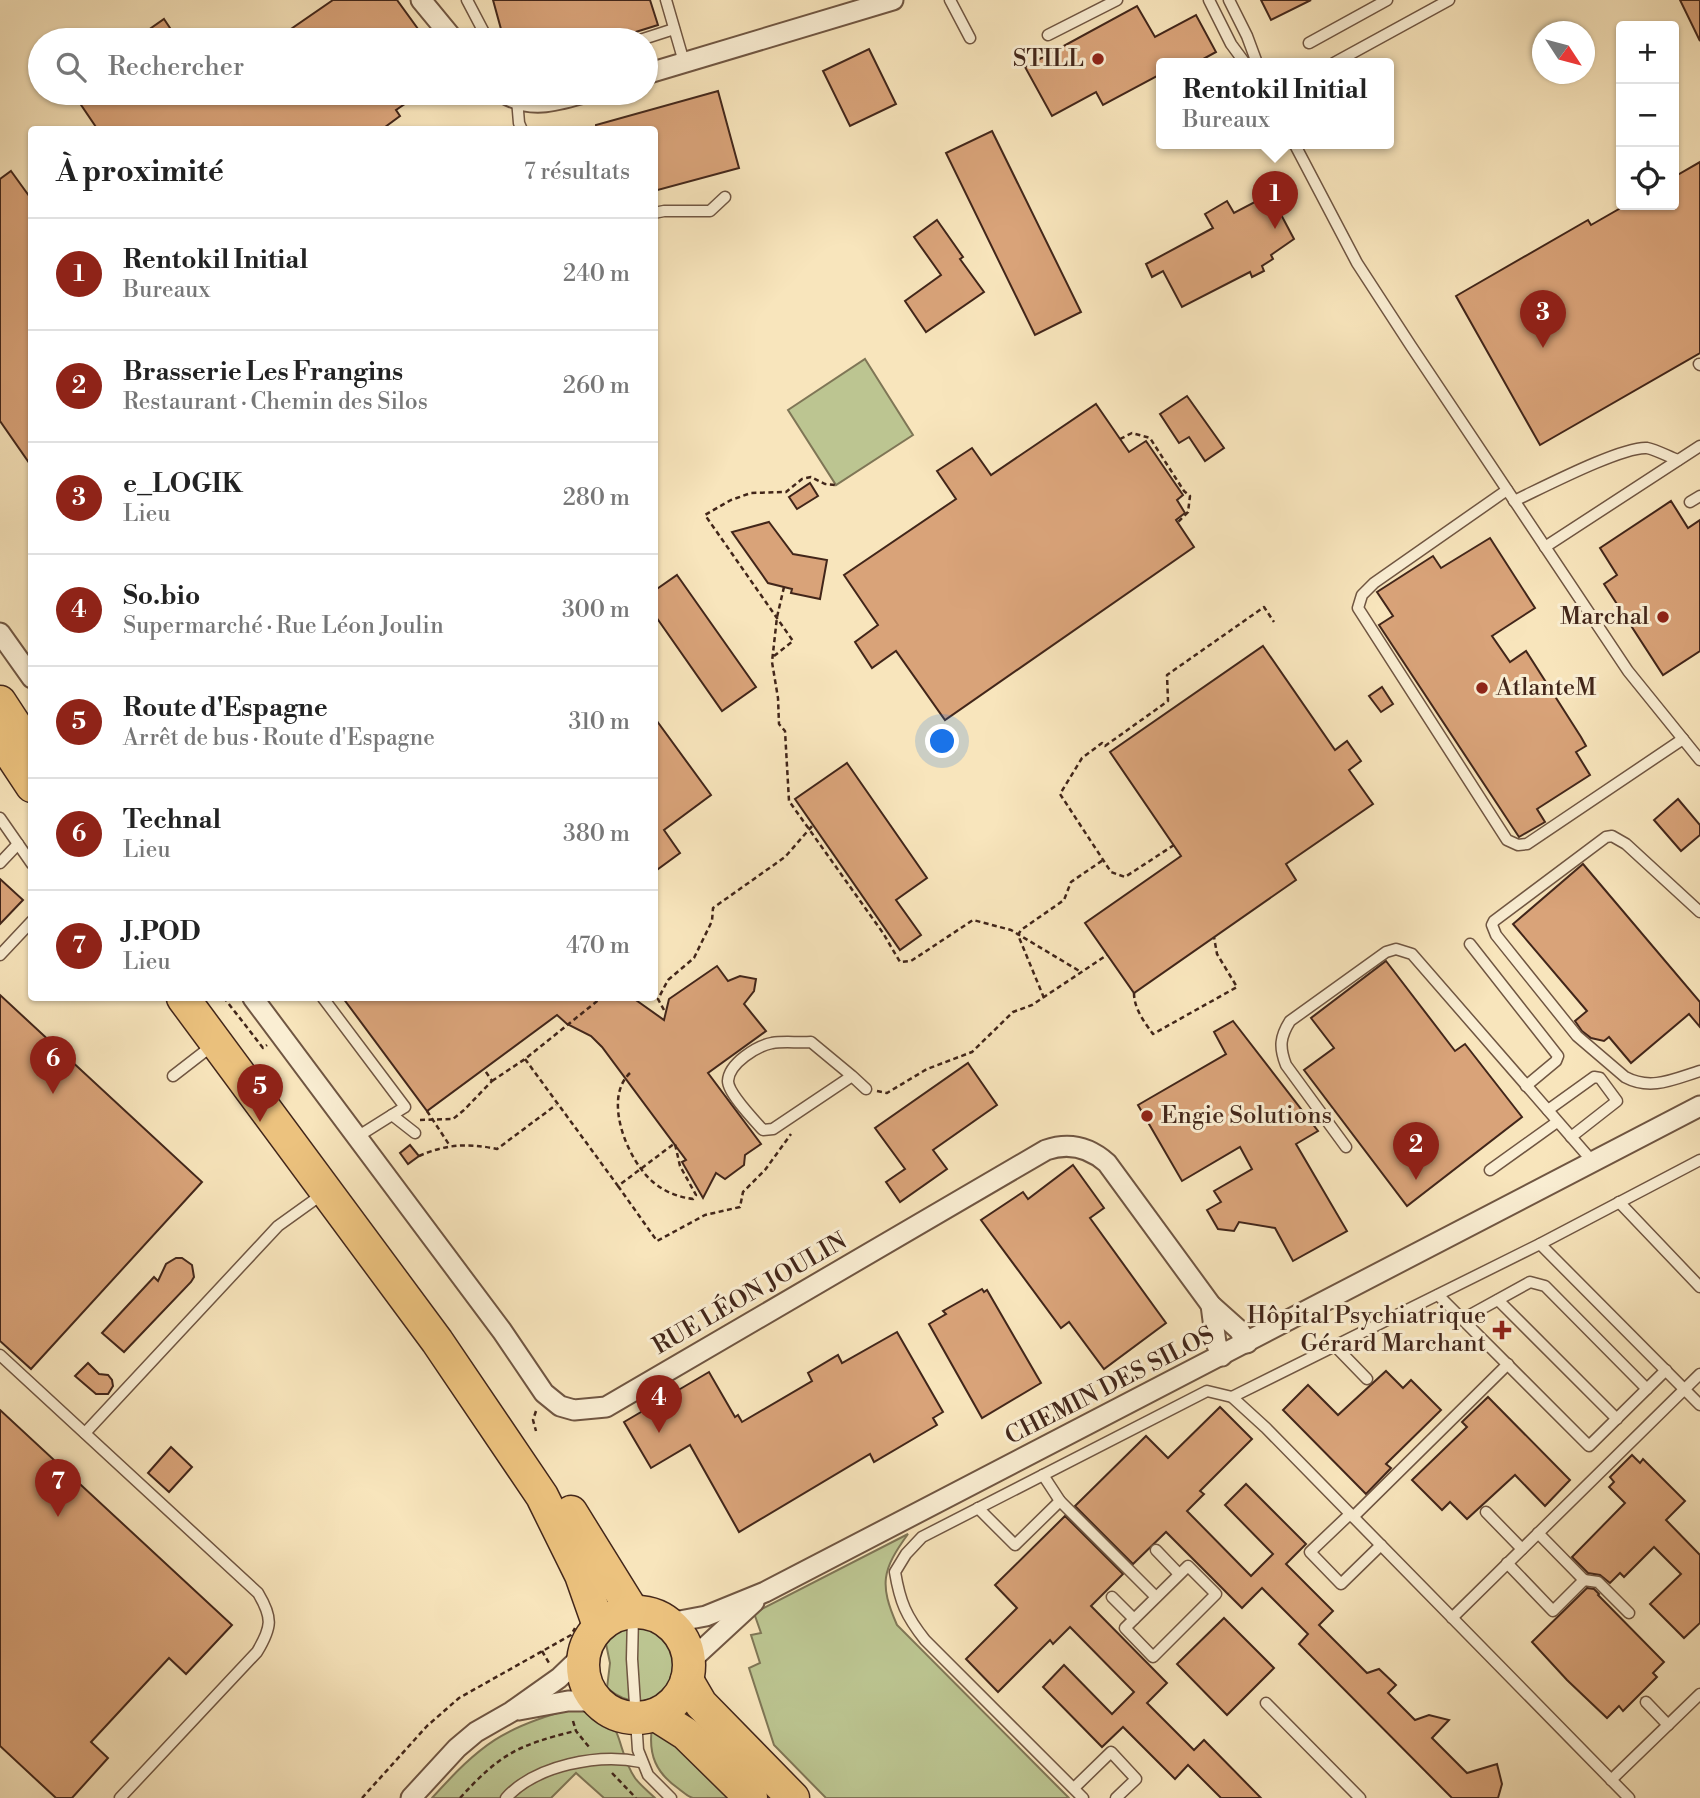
<!DOCTYPE html>
<html lang="fr">
<meta charset="utf-8">
<style>
:root{--surface:#fff;--page:#f6f6f6;--text:#222;--muted:#767676;--line:#e0e0e0;--accent:#8f2418}
body{margin:0;font-family:"Libre Bodoni",serif;background:var(--page);color:var(--text)}
.controls{position:absolute;right:21px;top:21px;display:grid;overflow:hidden;border-radius:7px;box-shadow:0 2px 5px #0004}
.controls button{width:63px;height:63px;display:grid;place-items:center;padding:0;border:0;border-bottom:2px solid var(--line);background:var(--surface);color:var(--text);font:35px sans-serif}
.compass{position:absolute;left:1532px;top:21px;width:63px;height:63px;border-radius:50%;background:var(--surface);box-shadow:0 2px 5px #0004;rotate:126deg}
.you{position:absolute;left:943px;top:742px;width:24px;height:24px;margin:-18px;border:5px solid #fff;border-radius:50%;background:#1a73e8;box-shadow:0 0 0 10px #1a73e833}
.badge{display:grid;place-items:center;width:46px;height:46px;border-radius:50%;background:var(--accent);color:#fff;font-size:23px;font-weight:700}
.pin{position:absolute;translate:-50% -58px;filter:drop-shadow(0 2px 4px #0008)}
.pin::after{content:'';position:absolute;top:37px;width:24px;height:21px;background:inherit;clip-path:polygon(0 0,100% 0,50% 100%)}
.popup{position:absolute;left:1156px;top:58px;width:238px;height:91px;box-sizing:border-box;display:grid;place-content:center;border-radius:7px;background:var(--surface);filter:drop-shadow(0 2px 5px #0005);font-size:23px;white-space:nowrap;color:var(--muted)}
.popup b{font-size:26px;color:var(--text)}
.popup::after{content:'';position:absolute;left:50%;top:100%;margin-left:-14px;border:14px solid transparent;border-top-color:var(--surface)}
.list{margin:0;padding:0;list-style:none}
h2{display:flex;justify-content:space-between;align-items:center;height:91px;margin:0;padding:0 28px;font-size:30px}
h2 small{font-size:23px;font-weight:400;color:var(--muted)}
.list li{display:grid;grid-template-columns:46px 1fr auto;gap:21px;align-items:center;box-sizing:border-box;height:112px;padding:0 28px;border-top:2px solid var(--line)}
.list b{display:block;font-size:26px;white-space:nowrap}
.list p{margin:0;font-size:23px;white-space:nowrap;color:var(--muted)}
.list em{font-size:23px;font-style:normal;color:var(--muted)}
.icon{flex:none;width:38px;height:38px;fill:none;stroke:currentColor;stroke-width:2;stroke-linecap:round;stroke-linejoin:round}
.map{position:relative;flex:none;width:1700px;height:1798px;overflow:hidden}
.search{position:absolute;background:var(--surface);box-shadow:0 2px 5px #0004;left:28px;top:28px;width:630px;height:77px;display:flex;align-items:center;gap:18px;box-sizing:border-box;padding:0 24px;border-radius:38px;color:var(--muted);font-size:26px}
.panel{position:absolute;background:var(--surface);box-shadow:0 2px 5px #0004;left:28px;top:126px;width:630px;height:875px;border-radius:7px}
.map>svg:first-child{display:block}
</style>
<div class="map">
<svg width="1700" height="1798" viewBox="0 0 1700 1798">
<rect width="100%" height="100%" fill="#f8e5bc"/>
<filter id="stains"><feTurbulence type="fractalNoise" baseFrequency=".00286" numOctaves="4"/><feColorMatrix values="0 0 0 0 .2 0 0 0 0 .09 0 0 0 0 .02 0 0 0 .5 -.17"/></filter>
<radialGradient id="worn" r=".72"><stop offset=".6" stop-color="#630" stop-opacity="0"/><stop offset="1" stop-color="#630" stop-opacity=".3"/></radialGradient>
<!-- green -->
<g fill="#bcc591" stroke="#7f7656" stroke-width="2">
<path d="M865,359L913,435L836,485L788,410Z"/>
<path d="M908,1534C882,1570 879,1584 897,1625L1069,1798H826L774,1745L749,1668L760,1663L751,1635L761,1633L754,1613Z"/>
<path d="M639,1622C713,1637 665,1736 607,1688L610,1663L605,1639C616,1628 624,1623 639,1622Z"/>
<path d="M575,1708C628,1713 613,1746 635,1778C640,1785 649,1792 655,1798H604L576,1773L551,1798H432C481,1744 503,1727 575,1708Z"/>
<path d="M652,1727L657,1728L738,1798C725,1798 707,1798 693,1798C688,1797 683,1792 679,1789C656,1773 648,1755 652,1727Z"/>
</g>
<!-- building -->
<g fill="#d9a379" stroke="#42261a" stroke-width="2">
<path d="M333,0H397L426,40H275Z"/>
<path d="M493,0H650L658,25L610,40H504Z"/>
<path d="M1261,0H1311L1271,20Z"/>
<path d="M1680,0H1700V41Z"/>
<path d="M1137,6L1155,37L1196,15L1216,52L1196,63H1161V74L1103,105L1096,92L1052,116L1025,67Z"/>
<path d="M164,19L178,40H134Z"/>
<path d="M869,49L896,104L850,126L823,71Z"/>
<path d="M718,91L739,168L654,191V130H596V125Z"/>
<path d="M73,93H421L396,110L400,116L381,130H98Z"/>
<path d="M992,131L1081,312L1035,335L946,153Z"/>
<path d="M1700,162V353L1540,445L1456,296L1588,220L1591,225L1626,205H1674V177Z"/>
<path d="M11,171L32,200V467L0,421V179Z"/>
<path d="M1270,194L1294,239L1271,255L1273,259L1262,266L1264,271L1252,277L1250,272L1182,307L1163,271L1152,277L1146,264L1213,228L1205,214L1227,201L1234,213Z"/>
<path d="M937,220L963,257L960,259L984,292L926,332L905,301L941,275L914,237Z"/>
<path d="M1187,396L1224,448L1205,461L1189,437L1179,443L1160,414Z"/>
<path d="M1096,404L1129,452L1146,441L1183,495L1177,500L1185,513L1176,520L1194,547L945,720L896,651L872,668L855,642L878,625L844,575L956,499L937,471L972,448L991,475Z"/>
<path d="M810,483L818,496L797,509L789,497Z"/>
<path d="M1671,501L1688,528L1700,520V651L1663,675L1604,584L1617,575L1600,548Z"/>
<path d="M769,522L793,554L827,560L820,599L791,593L792,589L768,583L732,532Z"/>
<path d="M1490,538L1535,608L1492,636L1510,662L1526,651L1581,737L1586,746L1576,752L1590,775L1537,809L1545,822L1519,837L1379,625L1393,616L1377,592L1433,556L1441,568Z"/>
<path d="M677,575L756,687L722,711L654,614V591Z"/>
<path d="M1263,646L1335,750L1347,741L1361,761L1349,770L1373,804L1286,864L1296,880L1134,993L1085,923L1181,856L1110,752Z"/>
<path d="M1382,687L1393,704L1381,712L1369,696Z"/>
<path d="M654,717L711,795L664,830L680,853L654,872Z"/>
<path d="M847,763L927,878L896,900L921,935L900,950L795,799Z"/>
<path d="M1678,799L1700,825V835L1681,851L1654,820Z"/>
<path d="M1583,864L1700,1002V1027L1689,1014L1631,1063L1609,1037L1604,1041L1591,1038L1582,1031L1575,1021L1587,1011L1513,924Z"/>
<path d="M0,879L23,900L0,924Z"/>
<path d="M1386,961L1455,1051L1465,1044L1522,1117L1407,1206L1304,1070L1334,1048L1311,1018Z"/>
<path d="M717,966L728,981L740,976L756,979L754,991L744,1004L766,1031L708,1073L761,1144L745,1155L744,1165L725,1179L716,1173L703,1198L682,1162L686,1160L602,1047L591,1036L567,1024L557,1015L427,1111L343,998H633L664,1020L669,999Z"/>
<path d="M0,995L202,1182L31,1369L0,1341Z"/>
<path d="M1233,1021L1318,1131L1296,1144L1347,1231L1293,1261L1275,1228L1239,1222L1234,1231L1218,1229L1207,1210L1221,1202L1214,1191L1252,1169L1240,1147L1182,1181L1138,1105L1226,1054L1214,1032Z"/>
<path d="M968,1063L997,1105L933,1150L947,1169L900,1202L886,1182L905,1169L875,1128Z"/>
<path d="M410,1145L419,1156L408,1164L400,1153Z"/>
<path d="M1073,1165L1104,1208L1090,1218L1166,1323L1104,1369L1069,1322L1061,1328L981,1220L1023,1192L1028,1199Z"/>
<path d="M176,1258H182L192,1265L194,1277L191,1282L124,1352L102,1333L154,1277L158,1281L166,1264Z"/>
<path d="M982,1289L984,1292L987,1290L1041,1383L982,1418L929,1324L946,1314L943,1311Z"/>
<path d="M897,1332L943,1412L933,1418L937,1425L874,1462L870,1454L739,1532L690,1445L651,1468L624,1422L709,1372L735,1417L738,1415L742,1422L812,1381L808,1373L838,1355L842,1363Z"/>
<path d="M88,1363L99,1374L108,1375L112,1380L113,1386L108,1394H96L75,1376Z"/>
<path d="M1386,1371L1403,1388L1411,1380L1441,1410L1386,1464L1391,1468L1366,1494L1283,1410L1308,1385L1338,1415Z"/>
<path d="M1488,1397L1570,1480L1545,1506L1515,1475L1467,1519L1450,1502L1442,1510L1412,1480L1467,1427L1462,1422Z"/>
<path d="M1220,1407L1252,1439L1200,1491L1204,1494L1187,1511L1251,1576L1273,1554L1225,1505L1246,1484L1306,1544L1286,1564L1333,1611L1319,1625L1367,1673L1379,1669L1396,1685L1388,1693L1415,1720L1429,1715L1449,1720L1432,1738L1467,1773L1497,1764L1502,1784L1498,1798H1452L1299,1644L1308,1634L1262,1588L1242,1608L1166,1532L1133,1564L1075,1506L1146,1436L1168,1458Z"/>
<path d="M0,1410L232,1625L186,1674L169,1658L91,1742L108,1758L72,1798H56L0,1746Z"/>
<path d="M171,1447L192,1467L169,1492L148,1473Z"/>
<path d="M1632,1455L1640,1463L1643,1459L1685,1501L1666,1520L1700,1555V1623L1684,1638L1650,1604L1681,1574L1654,1547L1624,1577L1620,1573L1610,1583L1600,1575L1588,1573L1572,1557L1625,1503L1609,1487L1614,1482L1610,1477Z"/>
<path d="M1065,1516L1123,1574L1091,1606L1167,1683L1147,1703L1194,1750L1204,1740L1261,1798H1221L1188,1765L1175,1779L1123,1727L1102,1747L1043,1687L1064,1665L1112,1714L1134,1692L1070,1627L1053,1644L1050,1640L998,1692L966,1659L1017,1608L995,1585Z"/>
<path d="M1587,1588L1594,1589L1599,1594L1598,1595L1664,1662L1653,1673L1657,1677L1623,1711L1619,1706L1607,1718L1567,1680L1532,1642Z"/>
<path d="M1224,1618L1274,1668L1227,1715L1177,1664Z"/>
</g>
<g fill="none" stroke-linecap="round" stroke-linejoin="round">
<!-- lane casing -->
<g stroke="#705642" stroke-width="13">
<g id="lane">
<path d="M467,0L488,40"/>
<path d="M666,0L684,62"/>
<path d="M950,0L970,38"/>
<path d="M1209,0L1231,44L1245,63"/>
<path d="M1229,0L1247,36L1257,63"/>
<path d="M1048,35L1117,0"/>
<path d="M640,40L674,29"/>
<path d="M1309,43L1387,0"/>
<path d="M1334,63L1449,0"/>
<path d="M517,99L519,123L522,130"/>
<path d="M1294,143L1357,263L1411,346L1628,671L1700,760"/>
<path d="M654,213L664,211H710L725,197"/>
<path d="M1699,364L1700,365"/>
<path d="M1507,490L1374,583L1362,595L1358,608L1507,840L1518,845L1527,844L1683,739"/>
<path d="M1514,501C1540,489 1622,446 1647,448C1657,450 1669,457 1678,460"/>
<path d="M1690,502L1700,496"/>
<path d="M1545,547L1700,446"/>
<path d="M0,818L32,864"/>
<path d="M0,863L18,844"/>
<path d="M1700,912L1626,844L1612,836L1606,837L1494,921L1492,925L1496,935L1577,1036L1625,1077C1651,1091 1674,1079 1700,1071"/>
<path d="M1470,944L1558,1056L1556,1061L1526,1086"/>
<path d="M0,955L32,921"/>
<path d="M323,998L405,1107L392,1115"/>
<path d="M173,1076L213,1045"/>
<path d="M852,1076L773,1129L763,1130C754,1120 728,1093 728,1081C729,1063 757,1046 772,1043C784,1041 798,1043 811,1042L852,1076L866,1089"/>
<path d="M1548,1110L1594,1077L1600,1078L1617,1101L1571,1137"/>
<path d="M357,1137L392,1115L415,1133"/>
<path d="M1346,1147L1286,1065C1279,1047 1280,1037 1290,1021L1386,952L1396,949L1412,954L1593,1162"/>
<path d="M1490,1170L1557,1122"/>
<path d="M1619,1202L1700,1287"/>
<path d="M1540,1244L1700,1405"/>
<path d="M1438,1295L1589,1446L1666,1370"/>
<path d="M1498,1300L1617,1419"/>
<path d="M1463,1319L1530,1282L1545,1286L1647,1389"/>
<path d="M1335,1346L1367,1379"/>
<path d="M0,1355L258,1593C273,1618 272,1627 257,1652L120,1798"/>
<path d="M1232,1397L1540,1244L1700,1160"/>
<path d="M85,1433L278,1226L324,1193"/>
<path d="M1043,1475L1060,1501L1156,1597"/>
<path d="M978,1508L1015,1545L1060,1501"/>
<path d="M1486,1512L1522,1549"/>
<path d="M1350,1514L1310,1552L1341,1584L1381,1545"/>
<path d="M1353,1517L1508,1364"/>
<path d="M1156,1550L1179,1574"/>
<path d="M1507,1563L1553,1611L1584,1580L1538,1533"/>
<path d="M1188,1566L1216,1594L1153,1657L1125,1628Z"/>
<path d="M1584,1580L1598,1582L1629,1613"/>
<path d="M1112,1597L1134,1619"/>
<path d="M633,1616L632,1659L638,1750L648,1775L671,1798"/>
<path d="M1452,1618L1700,1374"/>
<path d="M1646,1702L1668,1725"/>
<path d="M1266,1703L1360,1798"/>
<path d="M1611,1780L1700,1694"/>
<path d="M1074,1788L1111,1752L1136,1779L1116,1798"/>
<path d="M506,1798C536,1765 599,1753 641,1762"/>
<path d="M1083,1798L925,1640C906,1616 900,1602 895,1572L906,1554L922,1537L1207,1391L1232,1397L1266,1428L1629,1798"/>
</g>
</g>
<!-- street casing -->
<g stroke="#705642" stroke-width="23">
<g id="street">
<path d="M421,0L454,40"/>
<path d="M646,74L893,0"/>
<path d="M504,93C531,109 556,101 584,93"/>
<path d="M0,633L32,678"/>
<path d="M253,998L502,1331L544,1393L560,1406L574,1410L606,1407L1046,1150C1069,1142 1089,1147 1107,1163L1211,1305L1239,1330L1247,1343"/>
<path d="M1211,1305L1216,1343L1222,1356"/>
<path d="M669,1623L706,1616L765,1592L1700,1106"/>
<path d="M689,1662L754,1602"/>
<path d="M519,1710L568,1701H596"/>
<path d="M411,1798L457,1748L476,1732L511,1712L559,1678L584,1654"/>
</g>
</g>
<!-- primary casing -->
<g stroke="#42261a" stroke-width="35">
<g id="primary">
<path d="M0,702L32,751"/>
<path d="M0,738L32,786"/>
<path d="M183,998L437,1341L542,1496L581,1575L599,1626"/>
<path d="M571,1512L633,1612"/>
<circle cx="636" cy="1665" r="53"/>
<path d="M687,1680L701,1704L793,1798"/>
<path d="M656,1715L686,1734L751,1798"/>
</g>
</g>
<!-- path -->
<g stroke="#42261a" stroke-width="2.5" stroke-dasharray="5 3.5" stroke-linecap="butt">
<path d="M1120,439L1132,433L1150,438L1184,491L1190,496L1188,512L1178,522"/>
<path d="M784,587L777,617L772,662L778,698L779,724L785,731L789,801L883,933L900,962L911,961L973,920L1011,930L1081,972"/>
<path d="M774,656L793,641L705,515L731,500L751,493L786,492L802,479L811,477L825,484L836,485"/>
<path d="M1174,845L1125,877L1111,872L1060,794L1082,758L1102,743L1105,746L1168,701L1167,675L1264,607L1274,622"/>
<path d="M1134,993C1134,1008 1144,1022 1153,1034L1237,987L1217,954L1214,937"/>
<path d="M227,998L225,999L263,1048L267,1045"/>
<path d="M1044,998L1018,935L1021,930L1064,900L1071,882L1103,860"/>
<path d="M664,1010L658,999L668,980L694,958L712,921L713,908L785,857L813,825"/>
<path d="M525,1059L618,1186L675,1143"/>
<path d="M630,1073C602,1099 628,1161 653,1182C665,1192 678,1197 693,1199L696,1195L680,1166L675,1144"/>
<path d="M492,1081L525,1059L601,998"/>
<path d="M877,1091L887,1093L927,1069L972,1052L1013,1012L1032,1005L1107,955"/>
<path d="M427,1111L450,1146"/>
<path d="M420,1120L453,1119L464,1110L492,1081L484,1069"/>
<path d="M419,1156C446,1144 468,1143 497,1149L556,1105"/>
<path d="M618,1186L657,1241L705,1215L740,1207L743,1192L765,1170L791,1134"/>
<path d="M536,1411L533,1420L536,1431"/>
<path d="M542,1651L549,1663"/>
<path d="M573,1721L576,1731L589,1747"/>
<path d="M612,1773L636,1798"/>
<path d="M362,1798L427,1726L459,1698L571,1635L575,1628"/>
<path d="M460,1798C500,1754 518,1745 575,1731"/>
</g>
<!-- lane -->
<use href="#lane" stroke="#faeed3" stroke-width="10"/>
<!-- street -->
<use href="#street" stroke="#faeed3" stroke-width="19"/>
<!-- primary -->
<use href="#primary" stroke="#ecc27e" stroke-width="32"/>
</g>
<!-- markers -->
<g fill="#8f2418" stroke="#faeed3" stroke-width="2.5">
<circle cx="1098" cy="59" r="7"/>
<circle cx="1663" cy="617" r="7"/>
<circle cx="1482" cy="688" r="7"/>
<circle cx="1147" cy="1116" r="7"/>
<path d="M1498.5 1319.5h7v7h7v7h-7v7h-7v-7h-7v-7h7z"/>
</g>
<g text-anchor="middle" dominant-baseline="central" stroke-width="6" stroke-linejoin="round" paint-order="stroke">
<!-- poi labels -->
<g font-size="24" fill="#42261a" stroke="#faeed3" text-anchor="end">
<text x="1084" y="59">STILL</text>
<text x="1649" y="617">Marchal</text>
<text x="1496" y="688" text-anchor="start">AtlanteM</text>
<text x="1161" y="1116" text-anchor="start">Engie Solutions</text>
<text x="1486" y="1316">Hôpital Psychiatrique<tspan x="1486" dy="28">Gérard Marchant</tspan></text>
</g>
<!-- street labels -->
<g font-size="24" fill="#42261a" stroke="#faeed3">
<text transform="translate(750 1294) rotate(-30)">RUE LÉON JOULIN</text>
<text transform="translate(1110 1386) rotate(-27)">CHEMIN DES SILOS</text>
</g>
</g>
<rect width="100%" height="100%" filter="url(#stains)"/>
<rect width="100%" height="100%" fill="url(#worn)"/>
</svg>
<div class="controls">
<button>+</button>
<button>−</button>
<button><svg class="icon" aria-label="locate" viewBox="0 0 24 24"><circle cx="12" cy="12" r="6"/><path d="M12 2v4M12 18v4M2 12h4M18 12h4"/></svg></button>
</div>
<svg class="compass" viewBox="-18 -18 36 36"><path d="M0-13l5 13h-10z" fill="#e53935"/><path d="M0 13l5-13h-10z" fill="#767676"/></svg>
<div class="you"></div>
<div class="pin badge" style="left:1275px;top:229px">1</div>
<div class="popup"><b>Rentokil Initial</b>Bureaux</div>
<div class="pin badge" style="left:1416px;top:1180px">2</div>
<div class="pin badge" style="left:1543px;top:348px">3</div>
<div class="pin badge" style="left:659px;top:1433px">4</div>
<div class="pin badge" style="left:260px;top:1122px">5</div>
<div class="pin badge" style="left:53px;top:1094px">6</div>
<div class="pin badge" style="left:58px;top:1517px">7</div>
<div class="search"><svg class="icon" aria-label="search" viewBox="0 0 24 24"><circle cx="10" cy="10" r="6"/><path d="M15 15l6 6"/></svg>Rechercher</div>
<section class="panel">
<h2>À proximité<small>7 résultats</small></h2>
<ul class="list">
<li><span class="badge">1</span><div><b>Rentokil Initial</b><p>Bureaux</p></div><em>240 m</em></li>
<li><span class="badge">2</span><div><b>Brasserie Les Frangins</b><p>Restaurant · Chemin des Silos</p></div><em>260 m</em></li>
<li><span class="badge">3</span><div><b>e_LOGIK</b><p>Lieu</p></div><em>280 m</em></li>
<li><span class="badge">4</span><div><b>So.bio</b><p>Supermarché · Rue Léon Joulin</p></div><em>300 m</em></li>
<li><span class="badge">5</span><div><b>Route d'Espagne</b><p>Arrêt de bus · Route d'Espagne</p></div><em>310 m</em></li>
<li><span class="badge">6</span><div><b>Technal</b><p>Lieu</p></div><em>380 m</em></li>
<li><span class="badge">7</span><div><b>J.POD</b><p>Lieu</p></div><em>470 m</em></li>
</ul>
</section>
</div>
